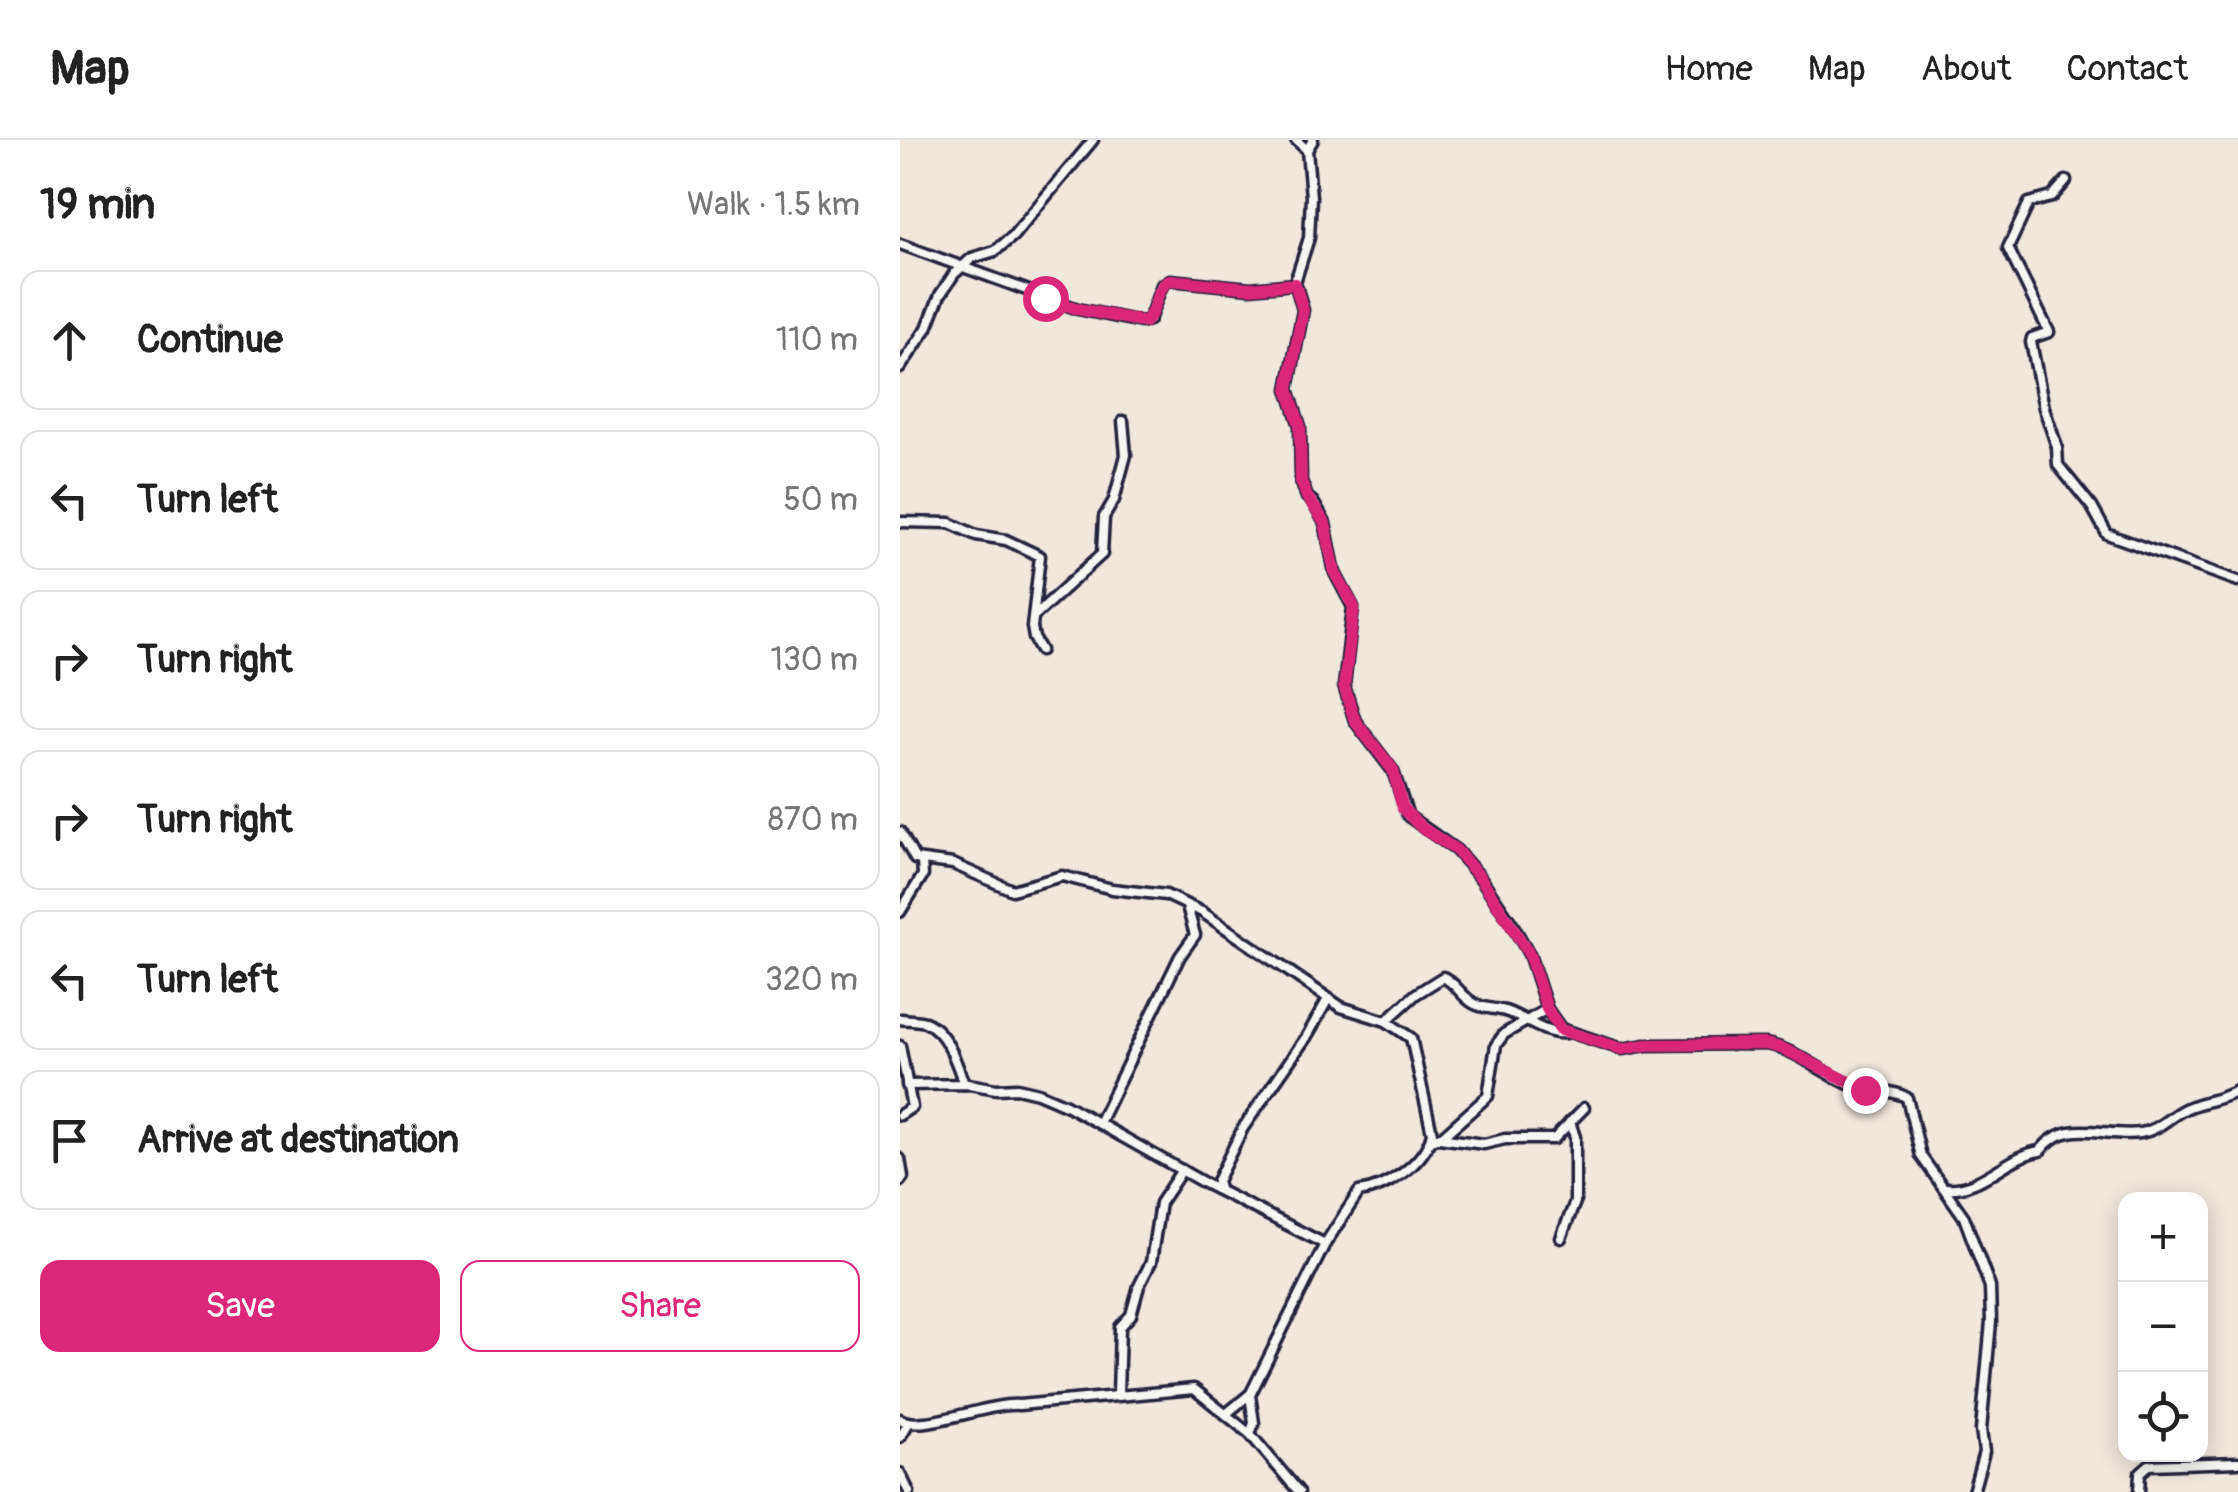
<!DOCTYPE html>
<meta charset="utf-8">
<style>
:root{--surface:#fff;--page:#f6f6f6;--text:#222;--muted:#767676;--line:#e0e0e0;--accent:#db2777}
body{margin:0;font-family:Pangolin,sans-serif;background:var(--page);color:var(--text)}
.controls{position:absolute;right:30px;bottom:30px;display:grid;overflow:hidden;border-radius:20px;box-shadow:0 5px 25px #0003}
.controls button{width:90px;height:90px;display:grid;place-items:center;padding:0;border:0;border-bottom:2px solid var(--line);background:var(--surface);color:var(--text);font:50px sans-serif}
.stop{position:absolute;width:30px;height:30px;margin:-22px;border:8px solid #db2777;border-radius:50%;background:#fff}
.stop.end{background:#db2777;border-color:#fff;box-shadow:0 2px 10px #0008}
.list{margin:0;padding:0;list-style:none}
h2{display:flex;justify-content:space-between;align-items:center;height:130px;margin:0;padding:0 40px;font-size:42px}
h2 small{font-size:32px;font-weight:400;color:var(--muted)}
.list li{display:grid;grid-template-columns:65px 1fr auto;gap:30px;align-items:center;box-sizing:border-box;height:140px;margin:0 20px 20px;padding:0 20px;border:2px solid var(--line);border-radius:20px}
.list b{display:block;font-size:38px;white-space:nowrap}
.list em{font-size:32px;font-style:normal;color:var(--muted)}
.actions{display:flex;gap:20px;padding:30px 40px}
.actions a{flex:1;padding:22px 0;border:2px solid var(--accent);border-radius:20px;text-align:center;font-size:35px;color:var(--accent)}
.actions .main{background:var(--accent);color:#fff}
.icon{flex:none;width:55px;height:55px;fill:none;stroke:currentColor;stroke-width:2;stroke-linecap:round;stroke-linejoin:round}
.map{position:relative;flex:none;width:1338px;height:1352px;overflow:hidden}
header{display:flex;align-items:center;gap:60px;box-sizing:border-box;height:140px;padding:0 50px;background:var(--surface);border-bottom:2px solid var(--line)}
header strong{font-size:48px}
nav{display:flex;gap:55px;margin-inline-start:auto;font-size:35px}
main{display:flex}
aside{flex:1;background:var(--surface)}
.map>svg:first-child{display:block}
</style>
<header>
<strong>Map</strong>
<nav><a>Home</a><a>Map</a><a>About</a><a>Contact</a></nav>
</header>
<main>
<aside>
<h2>19 min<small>Walk · 1.5 km</small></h2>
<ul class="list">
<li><svg class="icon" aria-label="ahead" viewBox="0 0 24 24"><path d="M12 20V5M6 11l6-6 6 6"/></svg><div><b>Continue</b></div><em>110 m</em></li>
<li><svg class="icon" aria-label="left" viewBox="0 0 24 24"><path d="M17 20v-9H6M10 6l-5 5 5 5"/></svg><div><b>Turn left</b></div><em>50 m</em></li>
<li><svg class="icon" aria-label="right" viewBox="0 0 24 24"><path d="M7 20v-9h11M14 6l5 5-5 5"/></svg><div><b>Turn right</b></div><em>130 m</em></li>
<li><svg class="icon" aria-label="right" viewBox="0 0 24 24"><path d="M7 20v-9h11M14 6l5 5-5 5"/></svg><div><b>Turn right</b></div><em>870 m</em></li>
<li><svg class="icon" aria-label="left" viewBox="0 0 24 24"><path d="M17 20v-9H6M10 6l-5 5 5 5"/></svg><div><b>Turn left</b></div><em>320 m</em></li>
<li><svg class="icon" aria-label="arrive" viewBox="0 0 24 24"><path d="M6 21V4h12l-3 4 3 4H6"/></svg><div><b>Arrive at destination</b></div></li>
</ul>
<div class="actions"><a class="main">Save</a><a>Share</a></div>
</aside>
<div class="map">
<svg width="1338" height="1352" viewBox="0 0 1338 1352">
<rect width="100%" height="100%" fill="#f0e7dd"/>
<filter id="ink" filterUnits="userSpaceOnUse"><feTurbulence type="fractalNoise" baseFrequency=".01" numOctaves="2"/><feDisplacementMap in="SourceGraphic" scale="20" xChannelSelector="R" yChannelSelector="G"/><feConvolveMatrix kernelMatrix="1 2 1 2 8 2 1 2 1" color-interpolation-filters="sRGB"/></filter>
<g filter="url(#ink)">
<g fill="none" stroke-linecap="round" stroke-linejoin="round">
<!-- street casing -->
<g stroke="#22223b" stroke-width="15">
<g id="street">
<path d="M396,0L407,10"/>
<path d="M413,0L407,10L411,57L409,98L395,142L403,170L388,249L400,286L401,341L407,357L413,362L425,383L435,433L453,467L444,546L455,581L493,631L508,676L556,710L580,737L612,784L629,814L647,869L661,889L722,909L746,905L866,904C898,910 923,934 953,946C971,953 992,948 1007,958L1021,1016L1064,1077L1090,1147L1091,1182L1081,1290L1084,1312L1073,1352"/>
<path d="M1166,41L1152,57L1129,63L1108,108L1149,192L1132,198L1131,202L1144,268L1157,307L1158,325L1192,367L1207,394L1338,441"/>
<path d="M0,104L178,169L241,182L249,180L262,145L270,140L350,148L395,144"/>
<path d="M0,228L27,188L40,155L54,134L72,118L95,111L113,96L193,0"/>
<path d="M0,382L50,383L76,395L106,400L140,416L132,487L134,498L141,510"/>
<path d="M134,476L202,414L204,377L214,360L226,315L223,281"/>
<path d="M0,692L15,719L53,724L112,750L162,736L212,749L266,755L302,772L441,867L486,881L511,898L532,993C525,1024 487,1048 459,1052L425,1104L350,1255L354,1283L350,1294"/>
<path d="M0,772L23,735L22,722"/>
<path d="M0,879C8,880 18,880 25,882C47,891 57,924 64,944"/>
<path d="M486,881L516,854L543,837C555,842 561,856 573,863C583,869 594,868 605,871C624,877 646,896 666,893"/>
<path d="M0,906L12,967L0,975"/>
<path d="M7,945L69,944L96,949L117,948L138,953L166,965L306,1044L425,1104"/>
<path d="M199,983L280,816L295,795L287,766"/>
<path d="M539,998L584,1004L605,999H654L684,968"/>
<path d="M531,1000L543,996L588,956L596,905L604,894L647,869"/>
<path d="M0,1019L3,1037L0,1041"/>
<path d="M1046,1048C1080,1052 1108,1015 1140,1011C1167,976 1203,998 1240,993C1257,991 1267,979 1281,971C1300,960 1319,962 1338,950"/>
<path d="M319,1049L317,1041L343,988L407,896L428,859"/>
<path d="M661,1098L675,1062V997L670,982"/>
<path d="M218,1254L220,1187L231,1175L239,1146L251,1122L260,1063L282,1030"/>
<path d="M326,1274L349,1255"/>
<path d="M0,1279C22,1293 89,1262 119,1265L294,1249L350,1294L399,1352"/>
<path d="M0,1297L8,1284"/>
<path d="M0,1333L9,1352"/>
<path d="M1239,1352L1240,1333L1249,1325L1338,1322"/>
</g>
</g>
<!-- street -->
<use href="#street" stroke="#f6f6f2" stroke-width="8"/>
</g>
</g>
<g fill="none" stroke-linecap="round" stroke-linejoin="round" filter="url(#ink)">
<!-- route -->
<path stroke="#db2777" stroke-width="12" d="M145,158L178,169L245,182C258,170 254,149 270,140L350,148L395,144L403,170L388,249L400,286L401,341L407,357L425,383L435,433L454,467L444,546L455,581L493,630L503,669L522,688L556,710L580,737L629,814L647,869L661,890L722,909L746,905L866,904L884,909L965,950"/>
</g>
</svg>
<div class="controls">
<button>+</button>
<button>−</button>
<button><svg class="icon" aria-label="locate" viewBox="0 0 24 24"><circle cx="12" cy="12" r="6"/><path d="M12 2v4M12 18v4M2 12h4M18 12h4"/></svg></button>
</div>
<div class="stop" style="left:145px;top:158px"></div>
<div class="stop end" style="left:965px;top:950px"></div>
</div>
</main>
